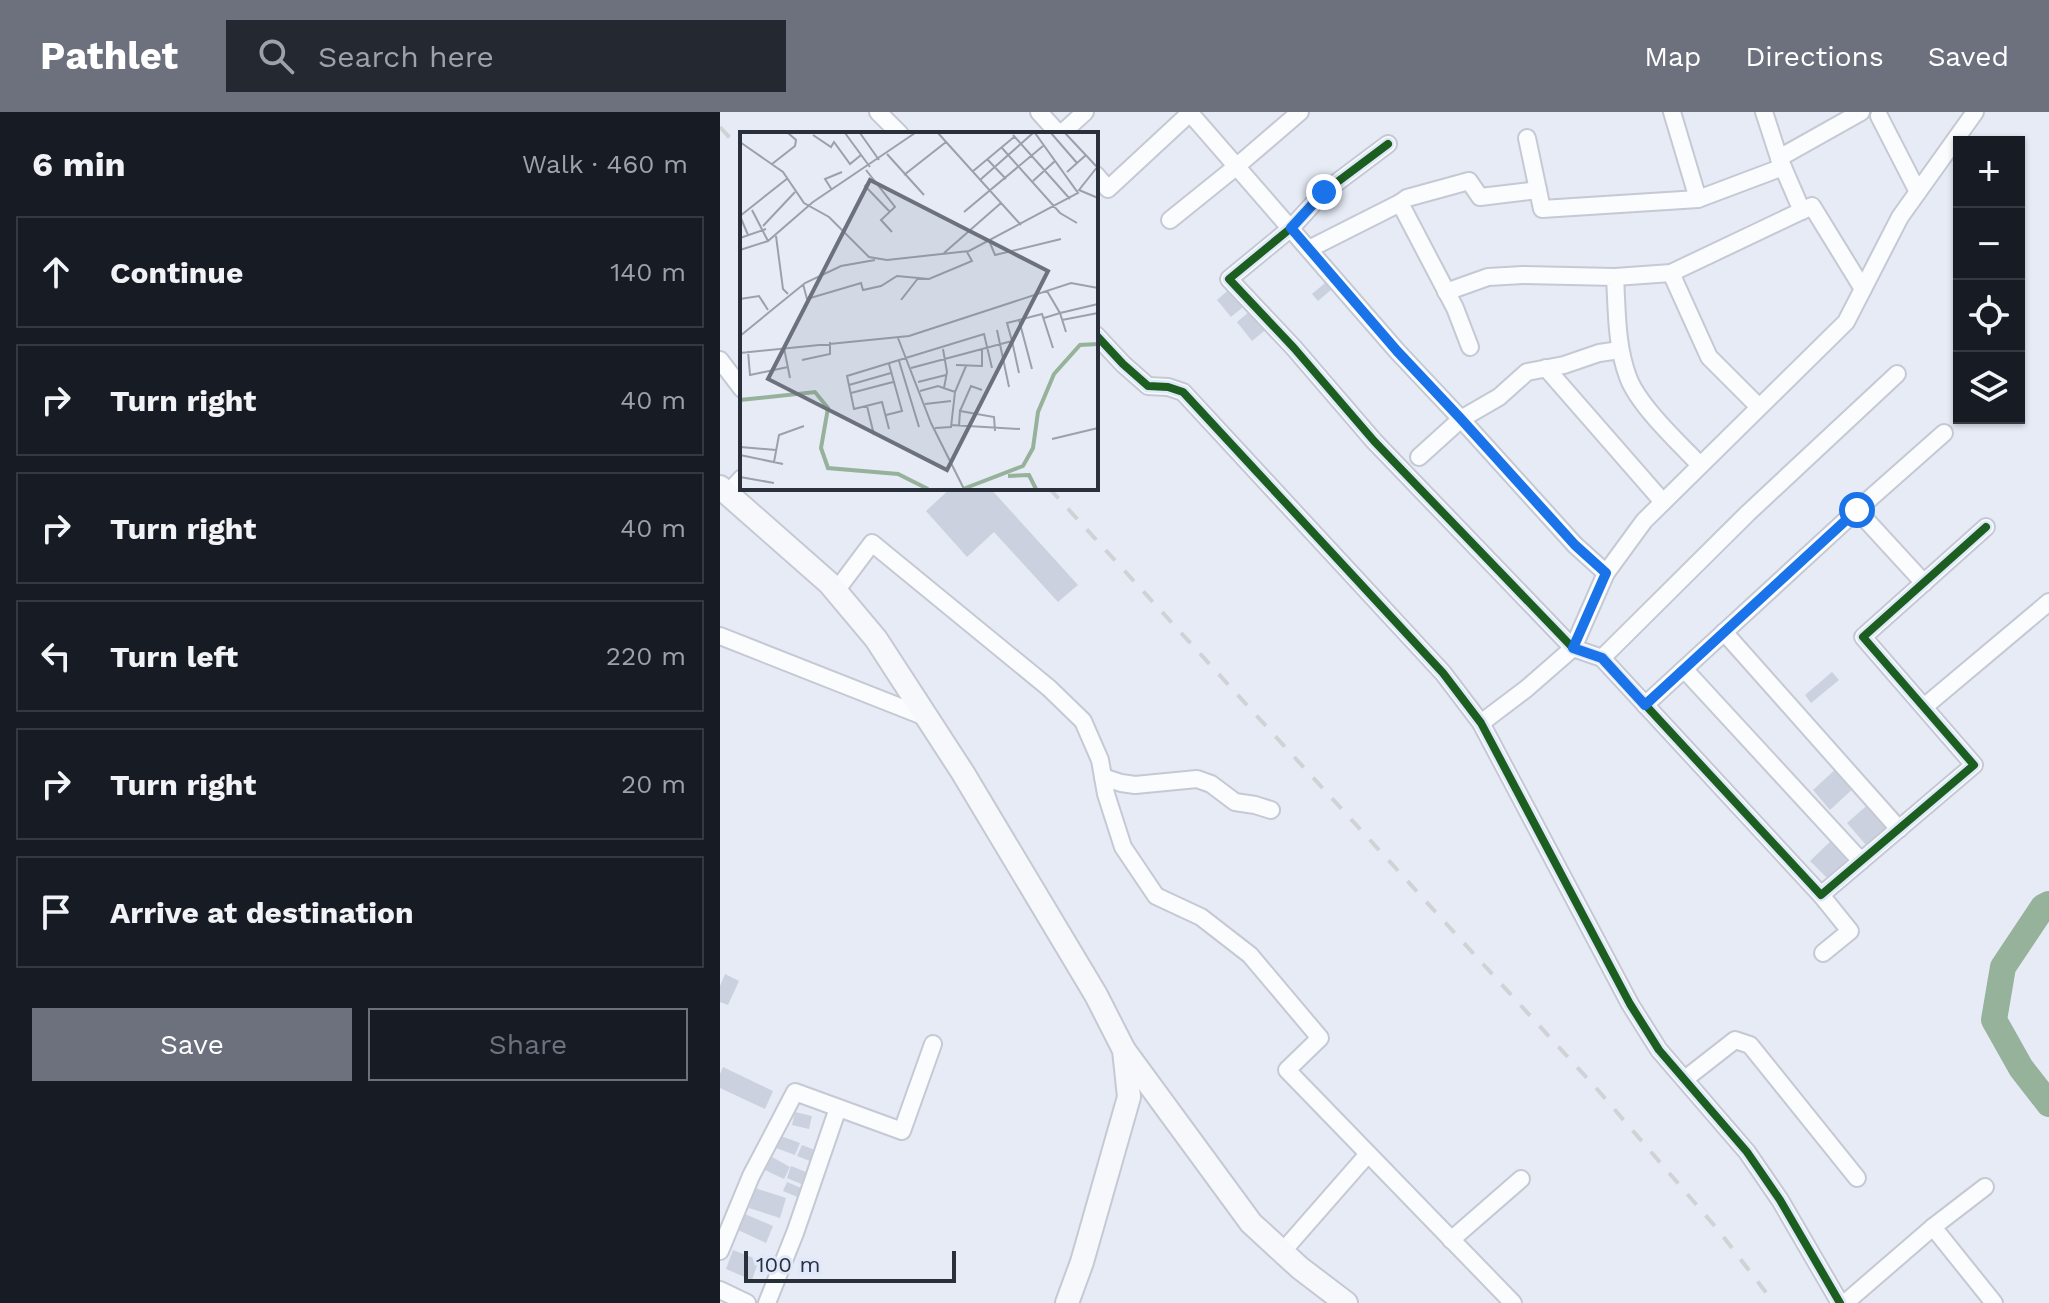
<!DOCTYPE html>
<meta charset="utf-8">
<style>
:root{--surface:#171b24;--page:#242831;--text:#f1f3f6;--muted:#9ea1a6;--line:#363941;--accent:#6c717d}
body{margin:0;font-family:"Work Sans",sans-serif;background:var(--page);color:var(--text)}
.controls{position:absolute;right:24px;top:24px;display:grid;overflow:hidden;border-radius:0px;box-shadow:0 2px 6px #0004}
.controls button{width:72px;height:72px;display:grid;place-items:center;padding:0;border:0;border-bottom:2px solid var(--line);background:var(--surface);color:var(--text);font:40px sans-serif}
.scale{position:absolute;left:24px;bottom:20px;width:212px;box-sizing:border-box;padding-left:8px;border:4px solid #2a2f3c;border-top:0;font-size:22px;line-height:28px;white-space:nowrap;color:#2a2f3c;-webkit-text-stroke:6px #e0e8fc;paint-order:stroke}
.stop{position:absolute;width:24px;height:24px;margin:-18px;border:6px solid #1a73e8;border-radius:50%;background:#fff}
.stop.end{background:#1a73e8;border-color:#fff;box-shadow:0 2px 8px #0008}
.list{margin:0;padding:0;list-style:none}
h2{display:flex;justify-content:space-between;align-items:center;height:104px;margin:0;padding:0 32px;font-size:34px}
h2 small{font-size:26px;font-weight:400;color:var(--muted)}
.list li{display:grid;grid-template-columns:52px 1fr auto;gap:24px;align-items:center;box-sizing:border-box;height:112px;margin:0 16px 16px;padding:0 16px;border:2px solid var(--line);border-radius:0px}
.list b{display:block;font-size:30px;white-space:nowrap}
.list em{font-size:26px;font-style:normal;color:var(--muted)}
.actions{display:flex;gap:16px;padding:24px 32px}
.actions a{flex:1;padding:18px 0;border:2px solid var(--accent);border-radius:0px;text-align:center;font-size:28px;color:var(--accent)}
.actions .main{background:var(--accent);color:#fff}
.icon{flex:none;width:44px;height:44px;fill:none;stroke:currentColor;stroke-width:2;stroke-linecap:round;stroke-linejoin:round}
.map{position:relative;flex:none;width:1329px;height:1191px;overflow:hidden}
header{display:flex;align-items:center;gap:48px;box-sizing:border-box;height:112px;padding:0 40px;background:var(--accent);color:#fff}
header strong{font-size:38px}
nav{display:flex;gap:44px;margin-inline-start:auto;font-size:28px}
.search{width:560px;height:72px;background:var(--page);display:flex;align-items:center;gap:20px;box-sizing:border-box;padding:0 28px;border-radius:0px;color:var(--muted);font-size:30px}
main{display:flex}
aside{flex:1;background:var(--surface)}
.map>svg:first-child{display:block}
</style>
<header>
<strong>Pathlet</strong>
<div class="search"><svg class="icon" aria-label="search" viewBox="0 0 24 24"><circle cx="10" cy="10" r="6"/><path d="M15 15l6 6"/></svg>Search here</div>
<nav><a>Map</a><a>Directions</a><a>Saved</a></nav>
</header>
<main>
<aside>
<h2>6 min<small>Walk · 460 m</small></h2>
<ul class="list">
<li><svg class="icon" aria-label="ahead" viewBox="0 0 24 24"><path d="M12 20V5M6 11l6-6 6 6"/></svg><div><b>Continue</b></div><em>140 m</em></li>
<li><svg class="icon" aria-label="right" viewBox="0 0 24 24"><path d="M7 20v-9h11M14 6l5 5-5 5"/></svg><div><b>Turn right</b></div><em>40 m</em></li>
<li><svg class="icon" aria-label="right" viewBox="0 0 24 24"><path d="M7 20v-9h11M14 6l5 5-5 5"/></svg><div><b>Turn right</b></div><em>40 m</em></li>
<li><svg class="icon" aria-label="left" viewBox="0 0 24 24"><path d="M17 20v-9H6M10 6l-5 5 5 5"/></svg><div><b>Turn left</b></div><em>220 m</em></li>
<li><svg class="icon" aria-label="right" viewBox="0 0 24 24"><path d="M7 20v-9h11M14 6l5 5-5 5"/></svg><div><b>Turn right</b></div><em>20 m</em></li>
<li><svg class="icon" aria-label="arrive" viewBox="0 0 24 24"><path d="M6 21V4h12l-3 4 3 4H6"/></svg><div><b>Arrive at destination</b></div></li>
</ul>
<div class="actions"><a class="main">Save</a><a>Share</a></div>
</aside>
<div class="map">
<svg width="1329" height="1191" viewBox="0 0 1329 1191">
<rect width="100%" height="100%" fill="#e6ebf6"/>
<g fill="none" stroke-linecap="round" stroke-linejoin="round">
<!-- river -->
<path stroke="#96b29b" stroke-width="26" d="M1329,792L1323,795L1283,855L1274,908L1301,956L1329,992"/>
</g>
<!-- building -->
<g fill="#ccd1df">
<path d="M612,165L618,172L598,189L592,182Z"/>
<path d="M513,174L528,191L511,205L497,188Z"/>
<path d="M535,195L550,214L532,229L517,210Z"/>
<path d="M231,376H270L358,473L338,490L274,420L247,445L206,399Z"/>
<path d="M1112,560L1119,568L1091,591L1085,583Z"/>
<path d="M1119,654L1137,673L1110,698L1093,678Z"/>
<path d="M1152,689L1171,712L1146,733L1127,711Z"/>
<path d="M1116,724L1133,742L1108,767L1090,749Z"/>
<path d="M5,862L19,869L8,893L0,890V874Z"/>
<path d="M3,955L53,979L45,997L0,976V962Z"/>
<path d="M75,1000L92,1004L89,1017L72,1013Z"/>
<path d="M61,1024L80,1031L75,1043L56,1036Z"/>
<path d="M82,1033L100,1040L95,1051L77,1044Z"/>
<path d="M52,1045L70,1055L64,1067L45,1058Z"/>
<path d="M71,1054L91,1062L86,1074L67,1066Z"/>
<path d="M67,1070L86,1078L82,1087L63,1079Z"/>
<path d="M35,1076L66,1086L60,1106L29,1096Z"/>
<path d="M25,1102L53,1114L46,1131L18,1118Z"/>
<path d="M13,1138L39,1148L32,1168L6,1157Z"/>
</g>
<g fill="none" stroke-linecap="round" stroke-linejoin="round">
<!-- street casing -->
<g stroke="#c4c9d4" stroke-width="20">
<g id="street">
<path d="M158,0L180,22"/>
<path d="M319,0L339,22"/>
<path d="M472,0L470,1L677,239L741,307L855,433L886,461"/>
<path d="M952,0L978,87L1063,55"/>
<path d="M1044,0L1059,46L1082,99"/>
<path d="M1159,4L1198,80"/>
<path d="M341,22L365,0"/>
<path d="M807,26L822,97L978,87"/>
<path d="M668,32L604,80L571,116L509,167L574,236L654,329L853,536L882,546L1101,783L1254,653L1143,525L1266,415"/>
<path d="M1059,46L1141,0"/>
<path d="M376,63L388,77L470,1"/>
<path d="M680,91L687,86L749,69L760,85L818,78"/>
<path d="M450,108L517,54L580,0"/>
<path d="M589,137L680,91L735,196L750,235"/>
<path d="M951,161L989,245L1038,294"/>
<path d="M895,165L951,161L1092,94L1143,177"/>
<path d="M726,180L768,165L803,163L895,165C897,198 896,233 908,265C918,293 959,331 980,353"/>
<path d="M376,223L403,252L428,274L448,275L463,280L723,561L761,611L910,892L939,938L1027,1040L1060,1088L1120,1191"/>
<path d="M0,248L22,277"/>
<path d="M826,256L943,390"/>
<path d="M699,345L741,307L779,285L807,260L844,253L879,241L900,238"/>
<path d="M8,381L22,366"/>
<path d="M1137,398L1224,321"/>
<path d="M116,479L152,431L329,576L363,609L380,648L386,682L403,735L436,784L481,805L530,843L600,926L567,958L793,1191"/>
<path d="M1004,520L1179,717"/>
<path d="M0,524L208,606"/>
<path d="M882,546L1028,401L1177,262"/>
<path d="M964,557L1141,749"/>
<path d="M925,593L1137,398L1204,471"/>
<path d="M1204,595L1329,490"/>
<path d="M761,611L806,577L853,536L886,461L924,409L1126,210L1180,105L1255,0"/>
<path d="M383,665L401,671L415,673L477,667L491,672L515,690L535,693L551,698"/>
<path d="M1101,783L1130,819L1103,841"/>
<path d="M965,967L1015,928L1030,933L1137,1066"/>
<path d="M1213,1115L1274,1191"/>
<path d="M731,1128L801,1067"/>
<path d="M0,1139L31,1064L75,980L182,1019L213,932"/>
<path d="M563,1139L648,1042"/>
<path d="M0,1178L27,1191"/>
<path d="M47,1191L75,1121L118,996"/>
<path d="M1125,1191L1213,1115L1265,1075"/>
</g>
</g>
<!-- secondary casing -->
<g stroke="#c4c9d4" stroke-width="26">
<g id="secondary">
<path d="M0,375L109,471L156,527L243,661L376,883L404,938L409,985L362,1150L347,1191"/>
<path d="M404,938L531,1111L580,1156L626,1191"/>
</g>
</g>
<!-- street -->
<use href="#street" stroke="#fbfcfe" stroke-width="16"/>
<!-- secondary -->
<use href="#secondary" stroke="#f6f8fb" stroke-width="22"/>
<!-- rail -->
<g stroke="#d1d2d6" stroke-width="4" stroke-dasharray="14 14" stroke-linecap="butt">
<path d="M0,15L22,39"/>
<path d="M329,376L877,977L999,1119L1054,1191"/>
</g>
<!-- cycleway casing -->
<g stroke="#e0e8fc" stroke-width="13">
<g id="cycleway">
<path d="M668,32L604,80L571,116L509,167L574,236L654,329L853,536L882,546L1101,783L1254,653L1143,525L1266,415"/>
<path d="M376,223L403,252L428,274L448,275L463,280L723,561L761,611L910,892L939,938L1027,1040L1060,1088L1120,1191"/>
</g>
</g>
<!-- cycleway -->
<use href="#cycleway" stroke="#1b5e20" stroke-width="8"/>
</g>
<g fill="none" stroke-linecap="round" stroke-linejoin="round">
<!-- route -->
<path stroke="#1a73e8" stroke-width="10" d="M604,80L571,116L677,239L741,307L855,433L886,461L853,536L882,546L925,593L1137,398"/>
</g>
<!-- overview -->
<g transform="translate(20 20)">
<rect width="358" height="358" fill="#e6ebf6"/>
<path fill="none" stroke="#96b29b" stroke-width="4" d="M0,268L75,260L88,276L81,316L88,336L158,342L188,357M268,344L289,343L296,357M223,357L283,334L293,316L298,280L314,242L340,213L358,212"/>
<path fill="none" stroke="#9ba0ac" stroke-width="2" d="M105,1L130,35M120,1L139,28M198,1L281,93M311,1L337,31M325,1L357,35M73,3L91,15L94,10L110,32L121,23M273,3L330,67M0,10L43,40L64,71L89,85L129,125L147,128L229,119L338,61L295,1M262,16L320,81L337,91M147,22L184,63M247,27L266,47M32,32L55,14L56,8L48,1M358,34L339,58L358,66M126,38L155,75L141,88L152,100M232,40L274,5M327,40L346,23M164,43L206,10M133,47L125,54L150,80M240,48L293,1M293,49L315,29M92,58L85,47L102,40M12,78L28,109M224,80L303,14M23,94L55,60M8,103L0,84L48,46M36,104L43,157L48,162M0,106L26,97M250,111L255,123L321,107M0,118L28,109L73,70L175,1M204,121L261,71M63,152L67,167L121,151L123,158L141,154L157,144L189,147L232,129L227,120M307,159L320,181L358,172M0,167L19,164L28,178M161,168L179,145M304,186L320,181L326,200M279,188L292,237M322,188L358,181M257,198L269,255M0,204L65,151L101,134L135,128M158,206L191,291L224,357M272,209L267,191L302,182L313,216M44,216L50,246M203,217L207,240L204,256M8,219L10,243L48,235M0,221L169,204L331,151L358,156M62,228L90,222V210M159,229L179,295M216,233L242,234V217M171,236L272,209L279,241M178,250L206,243M109,253L151,241M180,259L198,254L215,260L226,234M111,261L153,250M185,272L211,269M127,274L134,303M220,279L231,254L242,258M146,283L162,279L149,232M211,293L280,297M219,294L220,279L254,285L255,299M195,296L211,295L215,260M149,297L142,270L114,277L107,244L244,202L252,236M312,307L358,296M0,315L36,318M0,323L43,332M34,330L39,303L64,294M0,345L34,351"/>
<path fill="#6c717d" fill-opacity="0.15" stroke="#6c717d" stroke-width="4" d="M130,48L308,139L207,338L28,247Z"/>
<rect width="358" height="358" fill="none" stroke="#2a2f3c" stroke-width="4"/>
</g>
</svg>
<div class="controls">
<button>+</button>
<button>−</button>
<button><svg class="icon" aria-label="locate" viewBox="0 0 24 24"><circle cx="12" cy="12" r="6"/><path d="M12 2v4M12 18v4M2 12h4M18 12h4"/></svg></button>
<button><svg class="icon" aria-label="layers" viewBox="0 0 24 24"><path d="M12 4l9 5-9 5-9-5zM3 14l9 5 9-5"/></svg></button>
</div>
<div class="scale">100 m</div>
<div class="stop" style="left:1137px;top:398px"></div>
<div class="stop end" style="left:604px;top:80px"></div>
</div>
</main>
